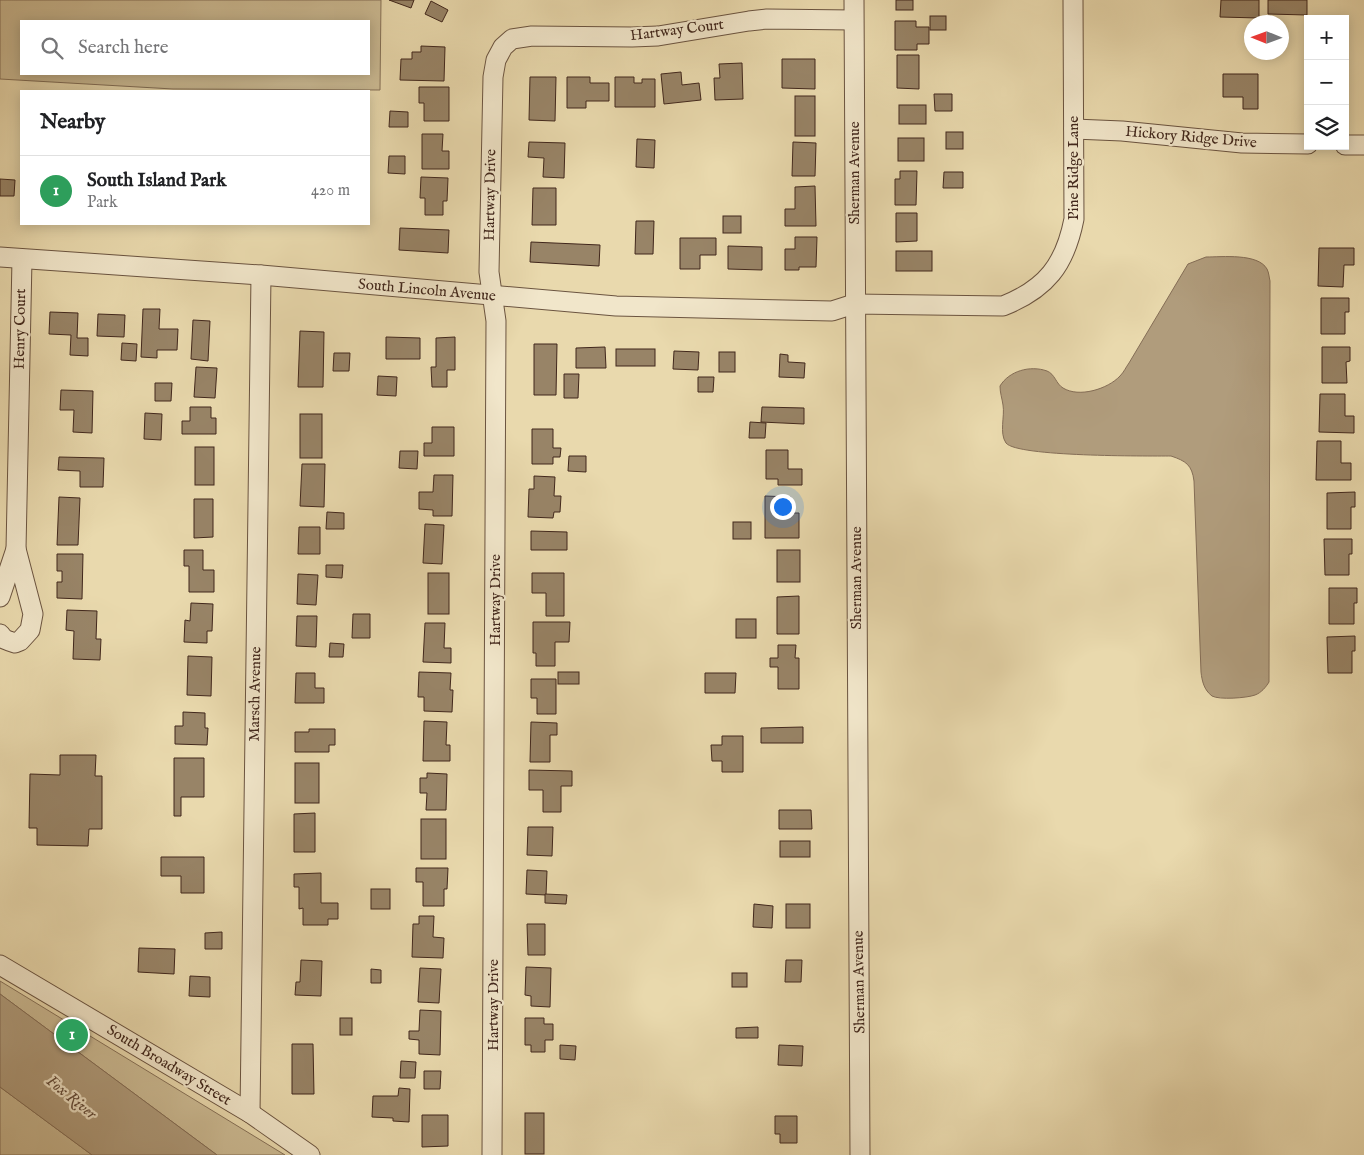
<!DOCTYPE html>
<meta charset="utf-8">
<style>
:root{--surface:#fff;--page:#f6f6f6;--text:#202124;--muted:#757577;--line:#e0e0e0;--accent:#0b8043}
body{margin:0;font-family:"IM FELL English",serif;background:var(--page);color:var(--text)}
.controls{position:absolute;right:15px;top:15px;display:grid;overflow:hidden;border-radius:0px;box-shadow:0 2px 12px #0003}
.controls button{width:45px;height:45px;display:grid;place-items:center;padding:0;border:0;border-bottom:1px solid var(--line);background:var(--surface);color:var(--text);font:25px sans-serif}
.compass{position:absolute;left:1244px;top:15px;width:45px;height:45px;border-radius:50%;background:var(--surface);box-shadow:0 2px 12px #0003;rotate:271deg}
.you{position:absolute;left:782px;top:506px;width:18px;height:18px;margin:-12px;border:4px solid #fff;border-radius:50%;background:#1a73e8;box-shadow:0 0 0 8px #1a73e833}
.badge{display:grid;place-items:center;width:32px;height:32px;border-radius:50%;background:var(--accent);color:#fff;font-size:16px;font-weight:700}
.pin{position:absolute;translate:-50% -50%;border:2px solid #fff;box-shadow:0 1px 5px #0006}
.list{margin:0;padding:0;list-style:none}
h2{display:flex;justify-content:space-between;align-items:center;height:65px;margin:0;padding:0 20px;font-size:21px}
h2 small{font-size:16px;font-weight:400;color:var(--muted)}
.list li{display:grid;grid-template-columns:32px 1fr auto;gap:15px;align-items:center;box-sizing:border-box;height:70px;padding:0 20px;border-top:1px solid var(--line)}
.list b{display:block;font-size:19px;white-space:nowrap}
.list p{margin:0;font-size:16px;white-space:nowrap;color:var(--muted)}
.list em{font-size:16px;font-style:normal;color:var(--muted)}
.icon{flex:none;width:28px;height:28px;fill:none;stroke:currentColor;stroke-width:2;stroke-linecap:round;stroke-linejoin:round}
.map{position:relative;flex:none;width:1364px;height:1155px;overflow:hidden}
.search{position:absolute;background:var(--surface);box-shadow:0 2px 12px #0003;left:20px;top:20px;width:350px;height:55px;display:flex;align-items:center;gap:12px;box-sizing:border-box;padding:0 18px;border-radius:0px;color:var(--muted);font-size:19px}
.panel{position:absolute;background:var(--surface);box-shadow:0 2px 12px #0003;left:20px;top:90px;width:350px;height:135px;border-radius:0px}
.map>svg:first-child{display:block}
</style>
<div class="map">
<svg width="1364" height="1155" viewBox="0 0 1364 1155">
<rect width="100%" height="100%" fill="#e9d9ad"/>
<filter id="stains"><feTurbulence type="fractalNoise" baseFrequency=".004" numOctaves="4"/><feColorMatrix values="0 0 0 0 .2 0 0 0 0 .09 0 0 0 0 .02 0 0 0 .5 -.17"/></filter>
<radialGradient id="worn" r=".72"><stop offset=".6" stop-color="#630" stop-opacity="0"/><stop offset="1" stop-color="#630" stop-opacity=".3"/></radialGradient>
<!-- green -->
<g fill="#ccbb94" stroke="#867158" fill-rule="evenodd">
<path d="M0,0H381L380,90L173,89L0,79ZM21,21H369V74H21Z"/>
<path d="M0,981L285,1155H217L0,994Z"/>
<path d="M0,1087L92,1155H0Z"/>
</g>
<!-- water -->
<g fill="#b09c7c" stroke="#846d56">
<path d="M1206,257C1222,257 1258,253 1267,269C1269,273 1269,277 1270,281L1269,682C1266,687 1261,693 1255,695C1247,698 1219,700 1212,696C1204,690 1202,681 1201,672L1194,481C1192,465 1186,461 1171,456C1147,456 1017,457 1006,443C999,433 1005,416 1003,405C1002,398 1000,393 1000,386C1009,371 1030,365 1047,371C1055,374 1056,384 1063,388C1079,398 1108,389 1120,376C1124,372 1126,367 1129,363L1188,264Z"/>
<path d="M0,994L217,1155H92L0,1087Z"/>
</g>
<!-- building -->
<g fill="#988467" stroke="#41271c">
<path d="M389,0H414L411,8Z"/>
<rect x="896" y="0" width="17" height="10"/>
<path d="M1221,0H1259V18L1220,17Z"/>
<path d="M1268,0H1307V15L1268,14Z"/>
<path d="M431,1L448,10L442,22L425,14Z"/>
<rect x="930" y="16" width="16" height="14"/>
<path d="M895,21H916V27H929V44H917V50H895Z"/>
<path d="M421,46L445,47L444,81L400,80L401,59H412V52H421Z"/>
<path d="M897,55H919V89L897,88Z"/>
<path d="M782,59H815V89L782,88Z"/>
<path d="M742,63L743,99L715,100L714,78H720L719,64Z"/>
<path d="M681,72L682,85L699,83L701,100L664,104L661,74Z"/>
<path d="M1223,74H1258V109H1243V97H1223Z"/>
<path d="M530,77H556L555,121L529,120Z"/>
<path d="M567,77H590V83H609V101H586V108H567Z"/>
<path d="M615,77H634V83H642V79H655V107H615Z"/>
<path d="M419,87H449V121H424V103H419Z"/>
<path d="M934,94H952V111H935Z"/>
<rect x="795" y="96" width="20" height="40"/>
<rect x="899" y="105" width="27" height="19"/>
<path d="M390,111L408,112V127H389Z"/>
<rect x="946" y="132" width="17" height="17"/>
<path d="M422,134H443L442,151H449V169H422Z"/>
<rect x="898" y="138" width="26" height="23"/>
<path d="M637,139L655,140L654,168L636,167Z"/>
<path d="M529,142L565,143L564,178L543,177L544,158L528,157Z"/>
<path d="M793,142L816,143L815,176H792Z"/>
<path d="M389,156H405V174L388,173Z"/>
<path d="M900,171H917L916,205H895V179H900Z"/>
<path d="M944,172H963V188H943Z"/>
<path d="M421,177L448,178L447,201H443V215H425V198H420Z"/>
<path d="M0,179L15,180L14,196H0Z"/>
<path d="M815,186L816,226H785V209H795V187Z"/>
<path d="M533,188H556V225H532Z"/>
<path d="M896,213H917V241L896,242Z"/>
<rect x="723" y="216" width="18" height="17"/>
<path d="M636,221H654L653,254H635Z"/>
<path d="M400,228L449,230L448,253L399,250Z"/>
<path d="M795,237H817L816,267H799V270H785V249H795Z"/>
<path d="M680,238H716V255H700V269H680Z"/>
<path d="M531,242L600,245L599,266L530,262Z"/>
<path d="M728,246L762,247V270L728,269Z"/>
<path d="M1319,248H1354V265H1344L1343,287L1318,286Z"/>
<rect x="896" y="251" width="36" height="20"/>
<path d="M1321,298H1349V312H1345V334H1321Z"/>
<path d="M143,309H160L159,329H178L177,350H157V358L141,357Z"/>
<path d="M50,312L78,313L77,338H88V356L70,355L71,335L49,334Z"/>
<path d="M98,314L125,315L124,337L97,336Z"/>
<path d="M193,320L210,321L208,361L191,359Z"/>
<path d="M300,331L324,332L323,387H298Z"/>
<path d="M386,337L420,338V359H386Z"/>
<path d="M455,337V370H447V387H432L431,367H436V338Z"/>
<path d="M122,343L137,344L136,361L121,360Z"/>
<path d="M534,344H557L556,395H534Z"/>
<path d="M605,347L606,368H576V348Z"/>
<path d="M1322,347H1350V361L1346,362L1347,383H1322Z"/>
<rect x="616" y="349" width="39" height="17"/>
<path d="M674,351L699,352L698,370L673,369Z"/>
<rect x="719" y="352" width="16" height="20"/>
<path d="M334,353H350L349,371H333Z"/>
<path d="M780,354L788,355V362L805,363L804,378L779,377Z"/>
<path d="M196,367L217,368L215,398L194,397Z"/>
<path d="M564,374H579L578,398H564Z"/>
<path d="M378,376L397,377L396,396L377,395Z"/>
<path d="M698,377H714L713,392H698Z"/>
<path d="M155,383H172L171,401H155Z"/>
<path d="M61,390L93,391L92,433L73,432L74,410H60Z"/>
<path d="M1320,394H1345V416H1354V433L1319,432Z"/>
<path d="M190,407H211V418H216V434H182V421H190Z"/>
<path d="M762,407L804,408V424L761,422Z"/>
<path d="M145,413L162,414L161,440L144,439Z"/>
<rect x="300" y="414" width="22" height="44"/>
<path d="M750,422L766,423L765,438H749Z"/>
<path d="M432,427H454V456H424V443H432Z"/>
<path d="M532,429H553V448H561L560,457H553V464H532Z"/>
<path d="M1317,441H1341V463H1351V480H1316Z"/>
<rect x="195" y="447" width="19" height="38"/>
<path d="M766,450H788V469H802V485H778V479H766Z"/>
<path d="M400,451H418L417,469L399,468Z"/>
<path d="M569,456H586V472L568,471Z"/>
<path d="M59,457L104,458L103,487H80V471L58,470Z"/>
<path d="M302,464H325L324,507L300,506Z"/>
<path d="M434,475H453L452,516H433V510L419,509V492H433Z"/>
<path d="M534,476L555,477L554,496H561L560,512H554L553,518L528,517L529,489H534Z"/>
<path d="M1355,492V507H1351V529H1327V493Z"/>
<path d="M765,496L791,497V513H799V538H765Z"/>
<path d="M59,497L80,498L78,545H57Z"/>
<path d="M194,499H213V537L194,538Z"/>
<path d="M327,512L344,513V529H326Z"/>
<rect x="733" y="522" width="18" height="17"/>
<path d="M425,524L444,525L442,564L423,563Z"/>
<path d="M299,527H320V554H298Z"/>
<path d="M531,531L567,532V550H531Z"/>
<path d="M1324,539H1352V554H1349V575H1325Z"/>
<path d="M184,550H203V570H214V592H189V566H184Z"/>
<rect x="777" y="550" width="23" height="32"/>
<path d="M57,554H83L82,599L57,598V582H62V571H57Z"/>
<path d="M326,565H343L342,578L326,577Z"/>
<rect x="428" y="573" width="21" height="41"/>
<path d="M532,573H564V616H546V593H532Z"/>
<path d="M298,574L318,575L316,605L297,604Z"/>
<path d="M1329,588H1357V603H1354V624H1329Z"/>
<path d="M799,596V634H777V597Z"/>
<path d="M191,603L213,604L212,631H207V643L184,642L185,620L190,621Z"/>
<path d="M67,610L97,611L96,639H101L100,660L73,659L74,631L66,630Z"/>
<path d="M353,614H370V638H352Z"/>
<path d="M297,616H317L316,647L296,646Z"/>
<rect x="736" y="619" width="20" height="19"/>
<path d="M533,622H570L569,642H555V666H536V653H533Z"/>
<path d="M425,623H445L444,648H451V663L423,662Z"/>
<path d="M1355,636V651H1352V673H1328L1327,637Z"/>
<path d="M330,643L344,644L343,657H329Z"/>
<path d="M778,645H796L795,658H799V689H778V667H770V658H778Z"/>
<path d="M188,656L212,657L211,696L187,695Z"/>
<path d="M419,672L451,673L450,690H453L452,712L424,711V697H418Z"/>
<rect x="558" y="672" width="21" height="12"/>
<path d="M296,673H315V688H324V703H295Z"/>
<path d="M705,673H736L735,693H705Z"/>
<path d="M531,679H556V714H537V698H531Z"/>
<path d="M183,712L205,713V728H208L207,745L175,744V726H183Z"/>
<path d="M424,721L447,722L446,745H450V761H423Z"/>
<path d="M531,722L557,723V735H550V762H530Z"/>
<path d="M803,727V743H761V728Z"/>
<path d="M309,729H335V745H329V752H295V732H309Z"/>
<path d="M722,736H743V772H722V761H712L711,745H722Z"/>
<path d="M60,755H96L95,776H102V829H89L88,846L37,845V828H29L30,774L60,775Z"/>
<path d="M174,758H204V797H181V816H174Z"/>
<rect x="295" y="763" width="24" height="40"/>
<path d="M529,770L572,771V786H561V812H543V790H529Z"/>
<path d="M427,773L447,774L446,810H426L427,793H420V778H427Z"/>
<path d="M779,810H811L812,829H779Z"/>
<path d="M315,813V852H294V814Z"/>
<rect x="421" y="819" width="25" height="40"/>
<path d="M528,827H553L552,856L527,855Z"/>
<rect x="780" y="841" width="30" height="16"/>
<path d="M161,857H204V893H181V876H161Z"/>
<path d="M416,868H448L447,889H444V906H423V882H416Z"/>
<path d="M527,870L547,871L546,895L526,894Z"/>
<path d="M321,873V903H338V919H328V925H303V908L299,909V887H294V874Z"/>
<rect x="371" y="889" width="19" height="20"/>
<path d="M545,894L567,895L566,904L545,903Z"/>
<path d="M754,904L773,906L772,928L753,927Z"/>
<rect x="786" y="904" width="24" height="24"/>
<path d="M419,916H434L433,937L444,938L443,958L412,957L413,924H419Z"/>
<path d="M527,924H545V955H528Z"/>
<path d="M222,932V949H205V933Z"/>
<path d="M139,948L175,949L174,974L138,972Z"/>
<path d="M301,960L322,961L321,996L295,995L296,982H300Z"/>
<path d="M786,960H802L801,982H785Z"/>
<path d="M526,967L551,968L550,1007L531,1006V996L525,995Z"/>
<path d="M420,968L441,969L439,1003L418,1002Z"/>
<path d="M371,969L381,970V983H371Z"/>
<rect x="732" y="973" width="15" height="14"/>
<path d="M190,976L210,977V997L189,996Z"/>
<path d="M420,1010L441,1011L440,1055L419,1054V1040L409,1039V1031H419Z"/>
<rect x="340" y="1018" width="12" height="17"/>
<path d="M525,1018H544V1024H553V1040H545V1052H531V1045H525Z"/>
<path d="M758,1027V1038H736V1028Z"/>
<path d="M292,1044H313L314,1094H292Z"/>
<path d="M560,1045L576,1046L575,1060L560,1059Z"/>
<path d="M779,1045L803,1046L802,1066L778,1065Z"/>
<path d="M401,1061L416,1062L415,1078H400Z"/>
<path d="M424,1071H441L440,1089H424Z"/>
<path d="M399,1088L410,1089L409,1122L393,1121V1118L372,1117L373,1096H398Z"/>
<rect x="525" y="1113" width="19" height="41"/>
<path d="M422,1115H448V1146L422,1147Z"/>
<path d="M775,1116H797V1143H780V1134H775Z"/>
</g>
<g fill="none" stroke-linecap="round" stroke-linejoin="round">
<!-- minor casing -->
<g stroke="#6b5440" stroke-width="21">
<g id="minor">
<path d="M854,0L860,1155"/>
<path d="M1074,129L1122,131L1242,143L1308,144"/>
<path d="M1345,145H1364"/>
<path d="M0,257L261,275L616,306L832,311L854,304L1003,306C1046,289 1065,265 1074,219L1073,0"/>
<path d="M0,597L16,549"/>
<path d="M0,634L4,639L9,641L15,643L20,641L30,630L33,614L16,549L22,259"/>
<path d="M0,965L250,1113L310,1155"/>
<path d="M250,1113L261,275"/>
<path d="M492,1155L496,321L489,272L493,77L496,60L503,47L512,39L532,36L632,37L658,36L749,21L767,19L853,20"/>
</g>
</g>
<!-- minor -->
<use href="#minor" stroke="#f1e6ca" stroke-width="19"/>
</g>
<g text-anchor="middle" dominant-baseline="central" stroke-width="4.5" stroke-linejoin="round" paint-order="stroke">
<!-- street labels -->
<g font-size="15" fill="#41271c" stroke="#f1e6ca">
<text transform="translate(677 30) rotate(-7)">Hartway Court</text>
<text transform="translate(1191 137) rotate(5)">Hickory Ridge Drive</text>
<text transform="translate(1073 168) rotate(-90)">Pine Ridge Lane</text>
<text transform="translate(854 173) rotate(-90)">Sherman Avenue</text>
<text transform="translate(490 195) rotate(-89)">Hartway Drive</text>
<text transform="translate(427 290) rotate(5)">South Lincoln Avenue</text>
<text transform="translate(20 329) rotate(-89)">Henry Court</text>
<text transform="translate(856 578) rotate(-90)">Sherman Avenue</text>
<text transform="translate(495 600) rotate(-90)">Hartway Drive</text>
<text transform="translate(255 694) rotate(-89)">Marsch Avenue</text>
<text transform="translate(859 982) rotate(-91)">Sherman Avenue</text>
<text transform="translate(493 1005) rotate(-90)">Hartway Drive</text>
<text transform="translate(169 1065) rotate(31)">South Broadway Street</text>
</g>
<!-- water labels -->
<g font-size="16" font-style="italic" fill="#624a39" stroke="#f1e6ca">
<text transform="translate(71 1098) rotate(39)">Fox River</text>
</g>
</g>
<rect width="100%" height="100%" filter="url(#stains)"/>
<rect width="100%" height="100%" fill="url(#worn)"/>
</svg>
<div class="controls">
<button>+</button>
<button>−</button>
<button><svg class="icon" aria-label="layers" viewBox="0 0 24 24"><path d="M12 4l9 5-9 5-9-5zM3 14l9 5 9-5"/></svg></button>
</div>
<svg class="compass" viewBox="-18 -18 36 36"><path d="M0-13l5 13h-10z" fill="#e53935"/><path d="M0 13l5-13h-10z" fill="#757577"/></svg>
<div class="you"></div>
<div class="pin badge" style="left:72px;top:1035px;background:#2e9e5b">1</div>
<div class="search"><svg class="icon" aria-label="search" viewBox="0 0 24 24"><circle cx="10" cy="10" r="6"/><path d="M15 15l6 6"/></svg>Search here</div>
<section class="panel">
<h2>Nearby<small></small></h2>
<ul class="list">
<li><span class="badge" style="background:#2e9e5b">1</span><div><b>South Island Park</b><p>Park</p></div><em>420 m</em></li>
</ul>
</section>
</div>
